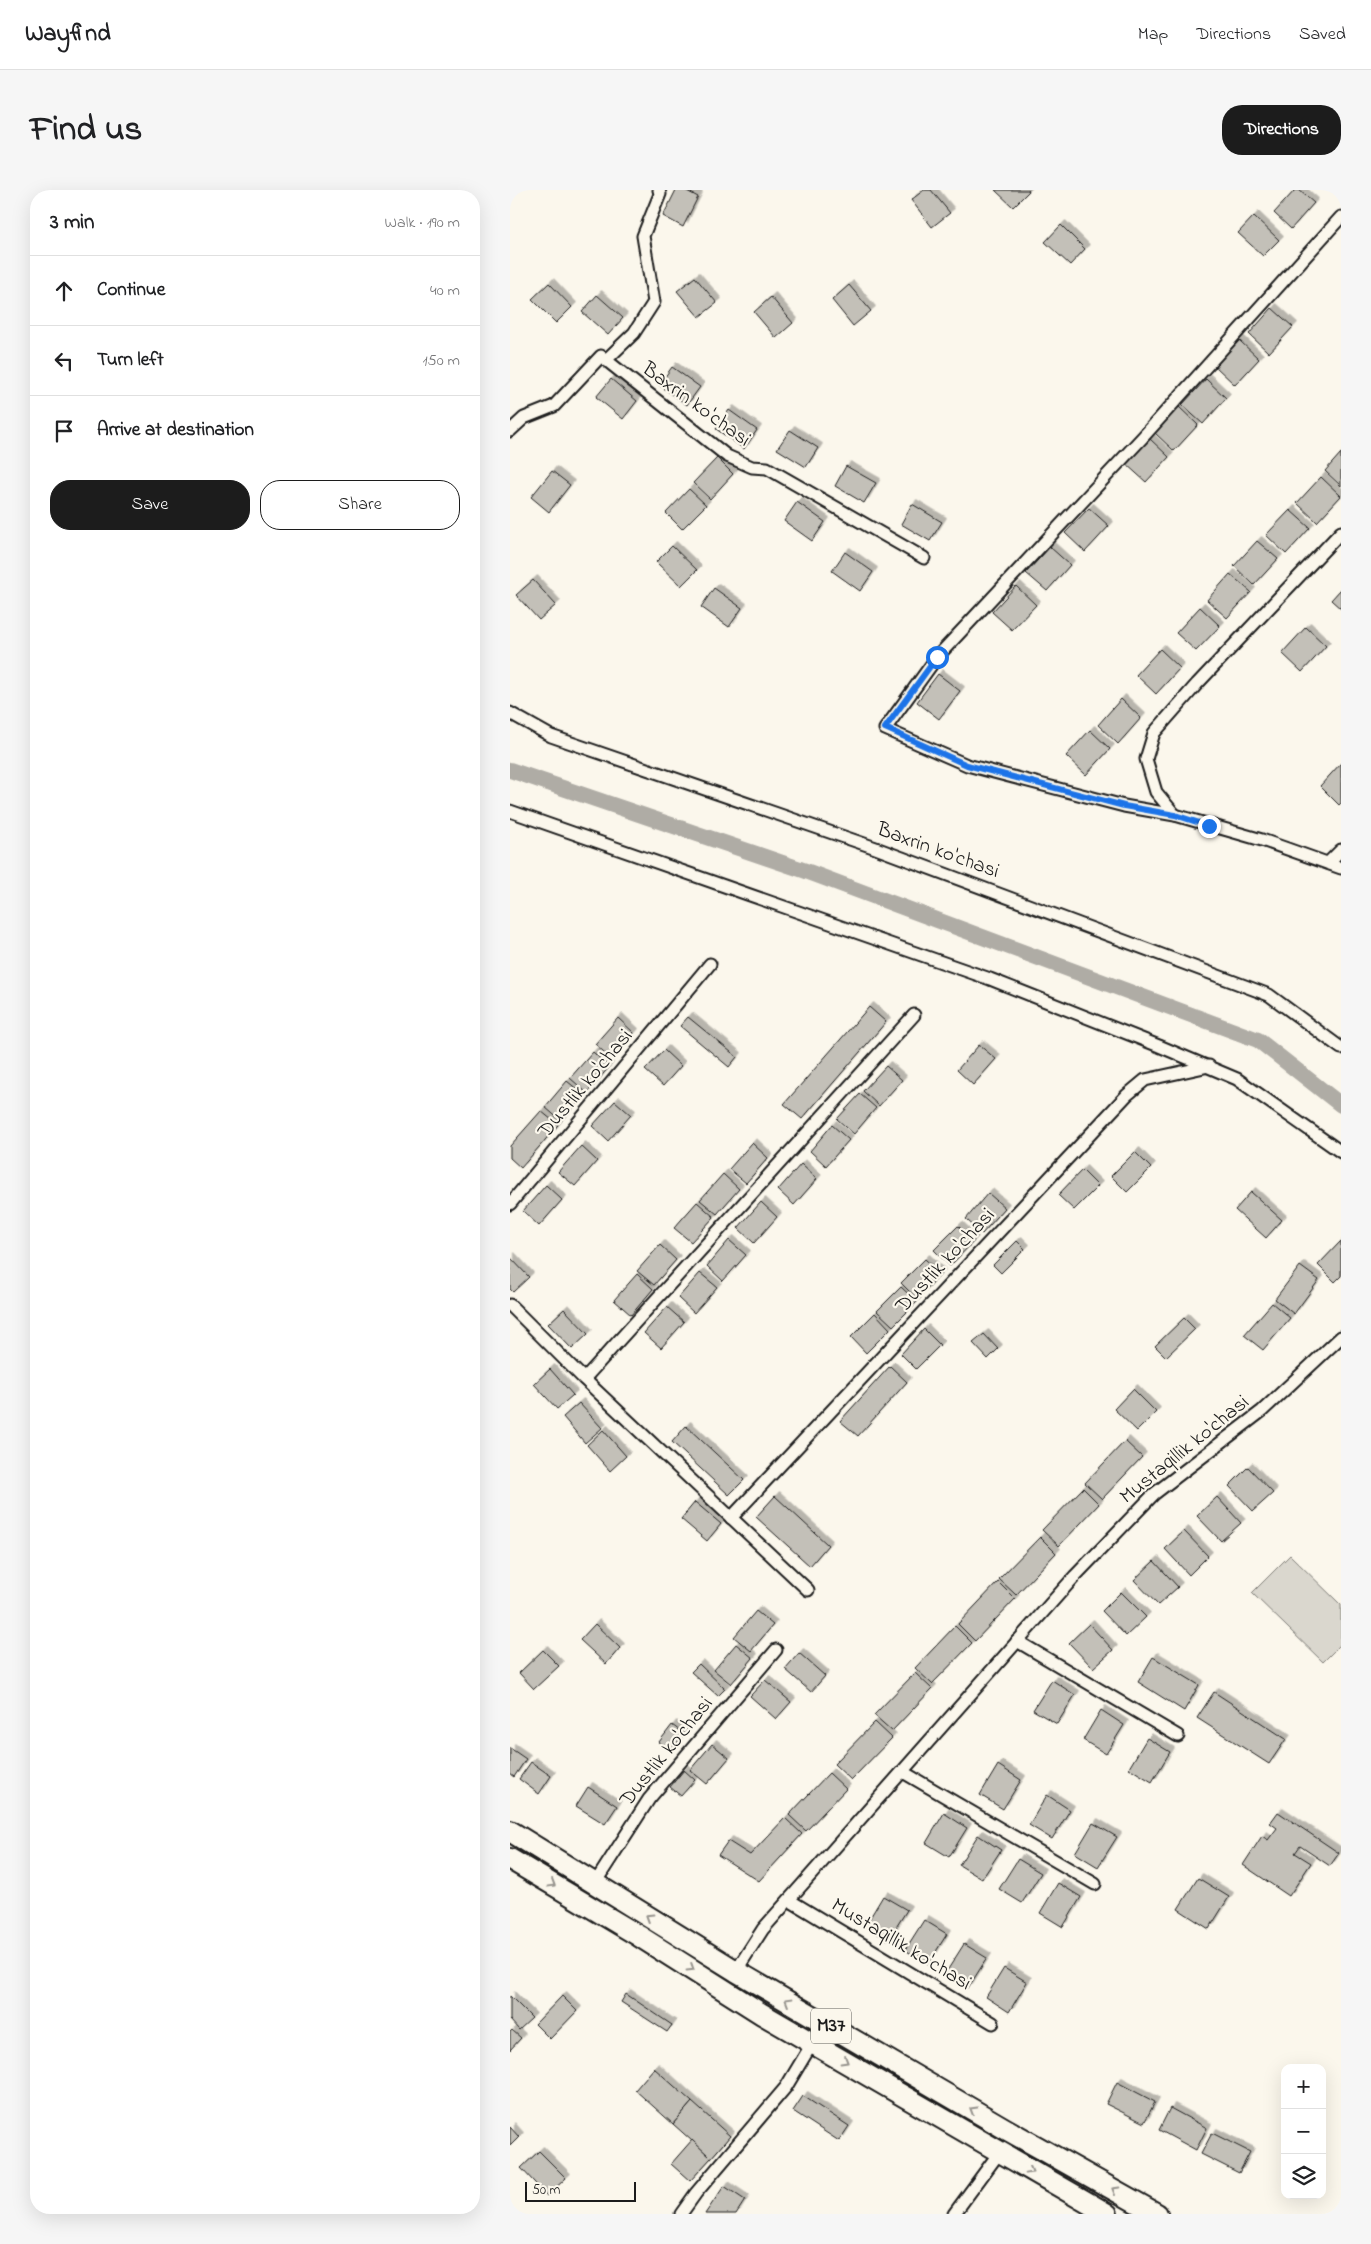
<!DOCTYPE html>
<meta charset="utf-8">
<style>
:root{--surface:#fff;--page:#f6f6f6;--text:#202124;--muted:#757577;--line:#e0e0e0;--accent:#1c1c1c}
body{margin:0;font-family:"Indie Flower",sans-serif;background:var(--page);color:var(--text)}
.controls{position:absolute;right:15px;bottom:15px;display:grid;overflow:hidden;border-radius:10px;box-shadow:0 5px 20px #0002}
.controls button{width:45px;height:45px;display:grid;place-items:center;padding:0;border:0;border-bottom:1px solid var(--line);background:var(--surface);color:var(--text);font:25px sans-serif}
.scale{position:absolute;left:15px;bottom:12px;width:111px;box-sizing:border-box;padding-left:5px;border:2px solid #1c1c1c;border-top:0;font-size:14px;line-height:18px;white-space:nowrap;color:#1c1c1c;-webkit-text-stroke:4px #fbf7ec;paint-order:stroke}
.stop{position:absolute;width:15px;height:15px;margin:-11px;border:4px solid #1a73e8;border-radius:50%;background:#fff}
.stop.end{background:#1a73e8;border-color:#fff;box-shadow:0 1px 5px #0008}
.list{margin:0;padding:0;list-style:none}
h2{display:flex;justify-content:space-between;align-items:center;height:65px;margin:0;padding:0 20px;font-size:21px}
h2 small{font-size:16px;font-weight:400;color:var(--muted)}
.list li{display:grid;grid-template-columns:32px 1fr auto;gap:15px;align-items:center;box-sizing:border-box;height:70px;padding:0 20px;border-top:1px solid var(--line)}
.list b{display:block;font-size:19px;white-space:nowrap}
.list em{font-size:16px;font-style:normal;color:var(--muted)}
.actions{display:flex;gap:10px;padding:15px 20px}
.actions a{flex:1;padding:11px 0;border:1px solid var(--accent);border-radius:20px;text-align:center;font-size:18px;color:var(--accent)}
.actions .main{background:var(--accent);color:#fff}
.icon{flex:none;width:28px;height:28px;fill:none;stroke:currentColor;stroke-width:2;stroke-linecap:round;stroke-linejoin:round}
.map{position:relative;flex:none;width:831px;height:2024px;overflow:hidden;border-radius:20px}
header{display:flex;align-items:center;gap:30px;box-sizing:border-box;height:70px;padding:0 25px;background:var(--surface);border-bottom:1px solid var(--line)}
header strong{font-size:24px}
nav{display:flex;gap:28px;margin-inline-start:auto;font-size:18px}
.intro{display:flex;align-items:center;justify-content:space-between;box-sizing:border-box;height:120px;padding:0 30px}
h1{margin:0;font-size:35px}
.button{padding:12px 22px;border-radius:20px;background:var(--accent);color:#fff;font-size:18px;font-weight:700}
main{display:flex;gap:30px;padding:0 30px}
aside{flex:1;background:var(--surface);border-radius:20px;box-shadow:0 5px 20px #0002}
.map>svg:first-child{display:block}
</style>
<header>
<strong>Wayfind</strong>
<nav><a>Map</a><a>Directions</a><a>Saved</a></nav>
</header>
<div class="intro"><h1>Find us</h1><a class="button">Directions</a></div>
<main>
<aside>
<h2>3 min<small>Walk · 190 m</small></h2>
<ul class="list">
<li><svg class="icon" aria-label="ahead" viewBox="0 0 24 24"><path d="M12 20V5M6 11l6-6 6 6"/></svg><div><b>Continue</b></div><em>40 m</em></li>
<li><svg class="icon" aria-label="left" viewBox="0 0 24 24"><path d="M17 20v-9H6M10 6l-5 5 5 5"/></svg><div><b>Turn left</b></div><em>150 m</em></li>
<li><svg class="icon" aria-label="arrive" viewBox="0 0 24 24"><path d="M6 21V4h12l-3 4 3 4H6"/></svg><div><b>Arrive at destination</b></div></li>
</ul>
<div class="actions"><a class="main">Save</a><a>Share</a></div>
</aside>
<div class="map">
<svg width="831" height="2024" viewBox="0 0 831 2024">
<defs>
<filter id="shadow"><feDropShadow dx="4.5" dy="-4.5" stdDeviation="0" flood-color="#0004"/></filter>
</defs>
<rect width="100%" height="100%" fill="#fbf7ec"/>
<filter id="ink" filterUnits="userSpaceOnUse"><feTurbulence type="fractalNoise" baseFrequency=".02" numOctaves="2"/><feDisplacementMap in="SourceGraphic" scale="10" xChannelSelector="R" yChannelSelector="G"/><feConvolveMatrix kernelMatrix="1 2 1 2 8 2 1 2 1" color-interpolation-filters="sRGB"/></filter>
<g filter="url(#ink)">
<!-- green -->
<path fill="#dad7ce" stroke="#7b7a75" d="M780,1365L831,1415V1454L813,1472L742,1403Z"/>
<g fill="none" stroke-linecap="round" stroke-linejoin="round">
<!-- canal -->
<path stroke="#afaca5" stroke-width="16" d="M0,580L296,681L748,850L831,915"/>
</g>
<!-- building -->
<g fill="#c3c0b8" stroke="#1c1c1c" filter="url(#shadow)">
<path d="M166,0H175L188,7L173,37L153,26Z"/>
<path d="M414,0H421L440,23L422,37L401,10Z"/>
<path d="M485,0H518L519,1L503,17Z"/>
<path d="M785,0H789L804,13L781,39L764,23Z"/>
<path d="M744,26L769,50L753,66L728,43Z"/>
<path d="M551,35L575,59L560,75L535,52Z"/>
<path d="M185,87L207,113L189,127L167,101Z"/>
<path d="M39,93L62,117L46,133L22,109Z"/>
<path d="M339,95L361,121L343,136L322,110Z"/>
<path d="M87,105L113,128L98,145L72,122Z"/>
<path d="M261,107L283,133L266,148L244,122Z"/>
<path d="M762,118L783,137L759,163L739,144Z"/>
<path d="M729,150L749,169L725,195L705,176Z"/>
<path d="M162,177L190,197L177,215L149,195Z"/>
<path d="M101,189L127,211L113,229L86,207Z"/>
<path d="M696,189L716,208L693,234L672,215Z"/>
<path d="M668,216L688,235L664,261L644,242Z"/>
<path d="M219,220L247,240L234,259L206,239Z"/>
<path d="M280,240L308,258L296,277L267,259Z"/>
<path d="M639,248L659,267L636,292L616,274Z"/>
<path d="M831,263V296L815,281Z"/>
<path d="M207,268L223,284L200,309L183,293Z"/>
<path d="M336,276L366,293L354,313L325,296Z"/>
<path d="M42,281L60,295L39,322L21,307Z"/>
<path d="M811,287L831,306L807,332L787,313Z"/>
<path d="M179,299L196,315L172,339L156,323Z"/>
<path d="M287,312L315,332L302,351L274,331Z"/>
<path d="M402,314L432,332L420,351L391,334Z"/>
<path d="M579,318L599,336L575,362L555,343Z"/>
<path d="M780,320L800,338L776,364L756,345Z"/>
<path d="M747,351L768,369L744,395L724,376Z"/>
<path d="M162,356L187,380L171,396L146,372Z"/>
<path d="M540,357L560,375L537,401L516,383Z"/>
<path d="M335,362L363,382L350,401L322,381Z"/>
<path d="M720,384L741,402L717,428L697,410Z"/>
<path d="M23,390L46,415L29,430L6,405Z"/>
<path d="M506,396L526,415L502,440L482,422Z"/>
<path d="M204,398L232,418L219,437L191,417Z"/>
<path d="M831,399V419L821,410Z"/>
<path d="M690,417L710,436L686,461L666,443Z"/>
<path d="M796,437L816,456L792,482L772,463Z"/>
<path d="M650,459L670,478L646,504L626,485Z"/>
<path d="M428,484L450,501L429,529L407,512Z"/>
<path d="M611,509L631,528L608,554L588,535Z"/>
<path d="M580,540L600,559L576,585L556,566Z"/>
<path d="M831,573V613L829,615L810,596Z"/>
<path d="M359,817L376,832L292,929L274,914Z"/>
<path d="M178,827L227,867L219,877L170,836Z"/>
<path d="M108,828L124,843L102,869L85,854Z"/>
<path d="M469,855L486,869L463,895L447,880Z"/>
<path d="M154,860L171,876L153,896L135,880Z"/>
<path d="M83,862L99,877L77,903L60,888Z"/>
<path d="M376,876L392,890L369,916L353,901Z"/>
<path d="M57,891L74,905L51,931L35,917Z"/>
<path d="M350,904L366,918L344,944L327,929Z"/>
<path d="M105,911L121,925L98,951L82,936Z"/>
<path d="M31,921L48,935L11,978L0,968V956Z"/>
<path d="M322,935L339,950L316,976L300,961Z"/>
<path d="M242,953L258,968L236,993L219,979Z"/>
<path d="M71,956L87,971L65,996L48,982Z"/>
<path d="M625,962L641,978L617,1002L601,986Z"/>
<path d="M291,974L307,989L284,1015L268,1000Z"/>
<path d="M572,980L588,996L564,1020L548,1005Z"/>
<path d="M213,984L229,999L207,1024L190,1010Z"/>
<path d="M36,995L52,1010L29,1036L13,1021Z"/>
<path d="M741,1002L772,1030L756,1048L725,1020Z"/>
<path d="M478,1003L495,1018L472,1044L456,1029Z"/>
<path d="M187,1012L204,1027L181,1052L164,1038Z"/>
<path d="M251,1012L267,1027L244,1053L228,1038Z"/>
<path d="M448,1036L464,1051L440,1076L424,1060Z"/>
<path d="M219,1050L236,1065L213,1091L197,1076Z"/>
<path d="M507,1051L515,1059L491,1083L483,1075Z"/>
<path d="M831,1051V1086L825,1092L808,1075Z"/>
<path d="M150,1055L166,1070L144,1095L127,1081Z"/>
<path d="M0,1067L19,1087L3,1102L0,1099Z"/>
<path d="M415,1069L431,1084L407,1109L391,1093Z"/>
<path d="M790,1076L809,1090L784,1124L765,1109Z"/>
<path d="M190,1083L207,1097L184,1123L168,1108Z"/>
<path d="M127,1084L143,1099L121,1125L104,1110Z"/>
<path d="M391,1097L407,1112L383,1136L367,1121Z"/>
<path d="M762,1113L780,1128L753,1160L734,1145Z"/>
<path d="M157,1117L174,1132L151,1158L134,1143Z"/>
<path d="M54,1119L78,1144L62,1159L38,1134Z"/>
<path d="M365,1123L380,1139L356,1163L341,1147Z"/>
<path d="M674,1128L685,1139L656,1167L645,1156Z"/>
<path d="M414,1139L430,1155L406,1179L391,1164Z"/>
<path d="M474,1144L488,1159L478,1169L463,1153Z"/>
<path d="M380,1176L397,1192L348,1246L330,1231Z"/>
<path d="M40,1179L63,1205L47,1219L24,1194Z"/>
<path d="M623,1199L646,1222L627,1241L604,1219Z"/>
<path d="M69,1213L92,1238L75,1253L53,1227Z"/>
<path d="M176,1236L234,1290L219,1305L162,1252Z"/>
<path d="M93,1240L116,1266L100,1281L77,1255Z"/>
<path d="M615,1251L632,1267L592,1309L575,1293Z"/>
<path d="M738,1277L763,1303L743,1321L719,1296Z"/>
<path d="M573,1298L589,1314L549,1356L532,1340Z"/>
<path d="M265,1306L318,1355L300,1376L246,1327Z"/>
<path d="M707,1307L731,1333L711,1351L687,1326Z"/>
<path d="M185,1312L211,1334L197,1351L171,1329Z"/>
<path d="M674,1341L698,1366L679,1385L655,1359Z"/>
<path d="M530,1347L546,1363L506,1405L489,1389Z"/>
<path d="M644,1371L668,1397L648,1415L624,1390Z"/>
<path d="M488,1392L505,1409L465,1451L448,1434Z"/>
<path d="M611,1402L636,1427L616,1446L592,1421Z"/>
<path d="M246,1421L263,1435L241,1461L224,1447Z"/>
<path d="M85,1434L110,1458L96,1474L70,1450Z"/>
<path d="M579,1434L603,1460L583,1478L559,1453Z"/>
<path d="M445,1436L462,1453L422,1494L405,1478Z"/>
<path d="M226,1454L243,1468L221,1494L204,1480Z"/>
<path d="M33,1460L49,1476L24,1499L9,1483Z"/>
<path d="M289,1463L315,1486L301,1502L275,1479Z"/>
<path d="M643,1467L689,1495L674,1521L628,1492Z"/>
<path d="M189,1474L215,1499L208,1506L181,1482Z"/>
<path d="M405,1483L422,1499L382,1541L364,1525Z"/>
<path d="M255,1490L281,1512L266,1529L240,1506Z"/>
<path d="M542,1490L565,1505L547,1534L523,1520Z"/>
<path d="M704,1502L776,1549L759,1574L687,1528Z"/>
<path d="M591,1520L614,1535L596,1564L573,1550Z"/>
<path d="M365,1532L382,1548L341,1590L324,1574Z"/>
<path d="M162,1535L174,1544L161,1561L149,1552Z"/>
<path d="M637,1548L660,1562L642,1592L619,1578Z"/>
<path d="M202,1554L219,1568L197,1594L180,1580Z"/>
<path d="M0,1558L16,1569L4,1587L0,1584Z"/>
<path d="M21,1572L41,1586L29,1604L9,1589Z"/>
<path d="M488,1575L511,1590L493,1619L470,1605Z"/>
<path d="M174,1580L185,1590L171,1606L160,1597Z"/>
<path d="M319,1583L336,1599L296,1641L279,1625Z"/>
<path d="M78,1597L107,1616L95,1634L66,1616Z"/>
<path d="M537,1605L560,1620L542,1649L519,1635Z"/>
<path d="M768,1622L829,1663L820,1676L790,1656L785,1663L801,1673L779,1706L733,1675L752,1646L758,1650L767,1638L760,1633Z"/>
<path d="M434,1623L457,1638L439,1667L416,1653Z"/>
<path d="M275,1628L292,1644L249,1691L208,1665L218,1651L240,1665Z"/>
<path d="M583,1633L607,1647L588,1677L565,1663Z"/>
<path d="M468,1645L491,1660L472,1689L449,1675Z"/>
<path d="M508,1669L531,1683L512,1713L489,1699Z"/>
<path d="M688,1688L719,1707L699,1739L668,1719Z"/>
<path d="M548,1693L571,1707L553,1737L530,1723Z"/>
<path d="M373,1706L397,1720L378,1750L355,1736Z"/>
<path d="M414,1730L437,1744L418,1774L395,1760Z"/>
<path d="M454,1754L477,1768L458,1798L435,1784Z"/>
<path d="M494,1778L517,1792L499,1822L476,1807Z"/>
<path d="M116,1804L162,1835L157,1842L111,1812Z"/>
<path d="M0,1806L22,1828L9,1840L0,1830Z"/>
<path d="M52,1806L67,1821L40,1849L25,1834Z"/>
<path d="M2,1840L11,1848L0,1860V1842Z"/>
<path d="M144,1878L182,1912L163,1934L125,1900Z"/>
<path d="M607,1892L645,1912L634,1933L596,1914Z"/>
<path d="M293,1906L339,1936L329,1951L283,1921Z"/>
<path d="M182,1912L220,1946L201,1968L163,1934Z"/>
<path d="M660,1918L697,1938L686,1960L649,1940Z"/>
<path d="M0,1937L9,1947L0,1956Z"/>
<path d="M702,1943L740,1962L729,1983L691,1964Z"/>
<path d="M182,1950L201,1968L180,1991L161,1974Z"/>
<path d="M29,1961L56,1988L37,2006L11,1978Z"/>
<path d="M214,1996L235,2010L226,2024H195Z"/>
</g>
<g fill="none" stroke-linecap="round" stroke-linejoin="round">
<!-- minor casing -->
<g stroke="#1c1c1c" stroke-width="15">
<g id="minor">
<path d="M149,0L150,4L133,46L144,112L124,143L96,170L217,266L242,277L257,278L414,368"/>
<path d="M831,27L632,248L427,467L375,539L457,575L614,616L665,625L752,650L831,678"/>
<path d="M0,241L14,228L44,216L91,166L96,170"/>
<path d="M0,523L41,546L363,657L759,805L831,858"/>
<path d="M0,621L480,789L649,856L727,889L831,962"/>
<path d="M665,625L646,602L636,569L644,543L687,494L831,342"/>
<path d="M818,673L831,660"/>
<path d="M0,1014L200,774"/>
<path d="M0,1115L74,1189L298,1400"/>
<path d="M74,1189L404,825"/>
<path d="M221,1328L617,905L635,890L699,876"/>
<path d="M507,1451L668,1546"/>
<path d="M393,1582L585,1694"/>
<path d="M85,1693L139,1609L266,1460"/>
<path d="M279,1710L483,1833"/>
<path d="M226,1781L253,1739L565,1386L644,1304L752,1221L831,1147"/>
<path d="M171,2024L186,2003L276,1897L303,1852"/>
<path d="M444,2024L489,1963"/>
</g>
</g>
<!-- trunk casing -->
<g stroke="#1c1c1c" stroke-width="24">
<g id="trunk">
<path d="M0,1641L226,1781L494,1938L647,2024"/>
<path d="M0,1669L129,1746L252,1824L597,2024"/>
</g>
</g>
<!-- minor -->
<use href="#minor" stroke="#fbf7ec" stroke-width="11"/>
<!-- trunk -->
<use href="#trunk" stroke="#fbf7ec" stroke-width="20"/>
</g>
<!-- one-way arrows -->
<defs><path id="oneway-chevron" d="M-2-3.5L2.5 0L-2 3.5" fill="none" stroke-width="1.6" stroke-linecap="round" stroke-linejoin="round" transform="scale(1.25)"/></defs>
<g stroke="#97948e">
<use href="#oneway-chevron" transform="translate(42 1694) rotate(31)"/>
<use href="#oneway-chevron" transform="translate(139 1727) rotate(-148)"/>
<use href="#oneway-chevron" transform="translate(181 1778) rotate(32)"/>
<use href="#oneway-chevron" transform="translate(278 1811) rotate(-149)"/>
<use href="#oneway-chevron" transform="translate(335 1871) rotate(31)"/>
<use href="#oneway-chevron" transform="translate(463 1920) rotate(-149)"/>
<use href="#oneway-chevron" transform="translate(520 1981) rotate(29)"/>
<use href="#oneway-chevron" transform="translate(605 2000) rotate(-150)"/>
</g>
</g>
<g fill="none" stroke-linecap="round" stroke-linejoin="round" filter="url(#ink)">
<!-- route -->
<path stroke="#1a73e8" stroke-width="6" d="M427,467L375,538L457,575L614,616L665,625L699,636"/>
</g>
<g text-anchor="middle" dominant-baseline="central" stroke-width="4.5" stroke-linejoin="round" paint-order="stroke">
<!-- shield labels -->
<rect fill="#fbf7ec" stroke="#5f5e5a" stroke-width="1" x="301" y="1818.5" width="40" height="35" rx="4"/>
<g font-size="20" font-weight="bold" fill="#1c1c1c">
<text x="321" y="1836">M37</text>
</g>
<!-- street labels -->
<g font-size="21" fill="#1c1c1c" stroke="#fbf7ec">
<text transform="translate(186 215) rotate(36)">Baxrin ko'chasi</text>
<text transform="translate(428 661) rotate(20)">Baxrin ko'chasi</text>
<text transform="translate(76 894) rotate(-50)">Dustlik ko'chasi</text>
<text transform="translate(436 1071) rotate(-47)">Dustlik ko'chasi</text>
<text transform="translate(675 1260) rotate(-39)">Mustaqillik ko'chasi</text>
<text transform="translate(157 1562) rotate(-51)">Dustlik ko'chasi</text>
<text transform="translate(391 1755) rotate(31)">Mustaqillik ko'chasi</text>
</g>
</g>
</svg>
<div class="controls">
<button>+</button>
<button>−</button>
<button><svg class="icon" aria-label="layers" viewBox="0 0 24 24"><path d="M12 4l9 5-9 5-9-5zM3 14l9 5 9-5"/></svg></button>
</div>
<div class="scale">50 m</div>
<div class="stop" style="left:427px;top:467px"></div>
<div class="stop end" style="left:699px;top:636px"></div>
</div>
</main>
